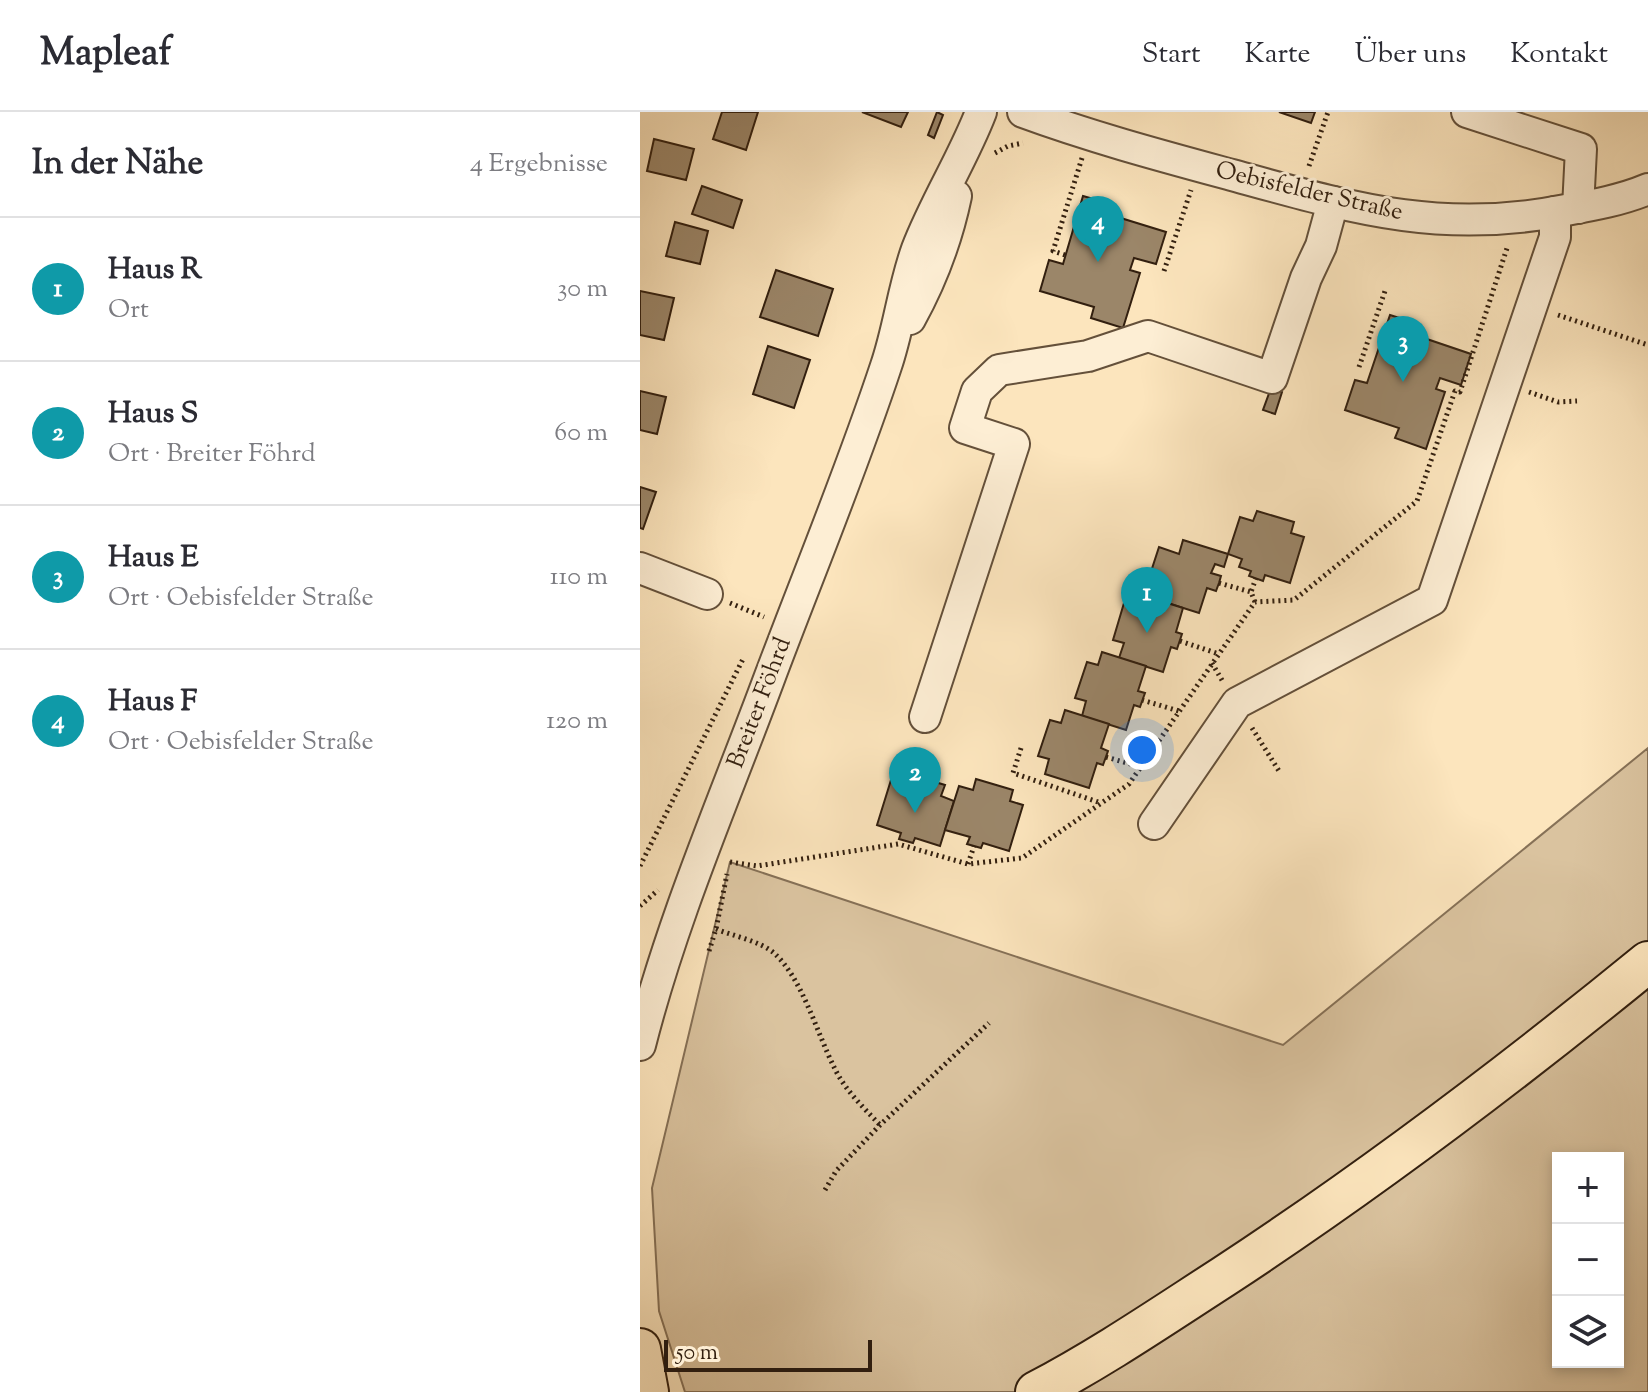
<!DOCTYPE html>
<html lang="de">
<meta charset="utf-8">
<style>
:root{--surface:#fff;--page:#f7f7f7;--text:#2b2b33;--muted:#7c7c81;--line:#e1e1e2;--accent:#1a73e8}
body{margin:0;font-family:"Sorts Mill Goudy",serif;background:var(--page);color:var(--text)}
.controls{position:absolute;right:24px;bottom:24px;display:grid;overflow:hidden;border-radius:0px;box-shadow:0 4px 12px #0003}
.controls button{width:72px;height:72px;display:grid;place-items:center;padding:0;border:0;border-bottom:2px solid var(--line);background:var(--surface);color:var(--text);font:40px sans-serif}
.scale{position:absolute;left:24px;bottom:20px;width:208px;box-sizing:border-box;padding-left:8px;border:4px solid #321f0f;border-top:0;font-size:22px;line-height:28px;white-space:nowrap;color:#321f0f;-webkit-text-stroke:6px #fdeed4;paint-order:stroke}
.you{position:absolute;left:502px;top:638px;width:28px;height:28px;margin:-20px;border:6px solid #fff;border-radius:50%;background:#1a73e8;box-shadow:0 0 0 12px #1a73e833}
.badge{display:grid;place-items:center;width:52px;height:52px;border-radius:50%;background:var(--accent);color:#fff;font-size:26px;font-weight:700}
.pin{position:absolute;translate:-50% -66px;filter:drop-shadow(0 2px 4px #0008)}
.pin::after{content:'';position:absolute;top:42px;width:28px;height:24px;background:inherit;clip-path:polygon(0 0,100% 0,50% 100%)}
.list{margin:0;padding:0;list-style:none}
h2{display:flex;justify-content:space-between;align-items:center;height:104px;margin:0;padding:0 32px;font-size:34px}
h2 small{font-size:26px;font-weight:400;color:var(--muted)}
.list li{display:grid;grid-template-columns:52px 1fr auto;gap:24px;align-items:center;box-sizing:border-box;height:144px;padding:0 32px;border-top:2px solid var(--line)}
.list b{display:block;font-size:30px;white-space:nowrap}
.list p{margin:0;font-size:26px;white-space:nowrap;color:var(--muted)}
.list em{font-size:26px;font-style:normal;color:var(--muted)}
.icon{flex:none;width:44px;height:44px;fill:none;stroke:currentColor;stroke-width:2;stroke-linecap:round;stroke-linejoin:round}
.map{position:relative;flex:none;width:1008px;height:1280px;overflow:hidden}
header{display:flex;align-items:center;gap:48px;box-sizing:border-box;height:112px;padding:0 40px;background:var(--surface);border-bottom:2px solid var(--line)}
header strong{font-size:38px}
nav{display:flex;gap:44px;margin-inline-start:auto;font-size:28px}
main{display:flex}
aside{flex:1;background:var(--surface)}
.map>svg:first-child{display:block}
</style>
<header>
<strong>Mapleaf</strong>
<nav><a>Start</a><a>Karte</a><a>Über uns</a><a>Kontakt</a></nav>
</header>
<main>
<aside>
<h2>In der Nähe<small>4 Ergebnisse</small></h2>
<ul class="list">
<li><span class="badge" style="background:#0f9aa8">1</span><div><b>Haus R</b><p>Ort</p></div><em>30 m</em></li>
<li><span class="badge" style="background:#0f9aa8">2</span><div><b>Haus S</b><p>Ort · Breiter Föhrd</p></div><em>60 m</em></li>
<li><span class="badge" style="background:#0f9aa8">3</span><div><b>Haus E</b><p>Ort · Oebisfelder Straße</p></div><em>110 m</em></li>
<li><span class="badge" style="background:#0f9aa8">4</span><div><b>Haus F</b><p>Ort · Oebisfelder Straße</p></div><em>120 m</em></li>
</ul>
</aside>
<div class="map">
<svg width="1008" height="1280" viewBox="0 0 1008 1280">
<rect width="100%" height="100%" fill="#fce5bd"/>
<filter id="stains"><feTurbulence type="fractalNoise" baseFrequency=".0025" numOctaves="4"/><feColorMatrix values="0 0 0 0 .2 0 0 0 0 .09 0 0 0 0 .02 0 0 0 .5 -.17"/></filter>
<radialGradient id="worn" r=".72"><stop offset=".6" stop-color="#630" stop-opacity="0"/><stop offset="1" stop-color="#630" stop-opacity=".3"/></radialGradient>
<!-- green -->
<path fill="#dac39f" stroke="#867157" stroke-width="2" fill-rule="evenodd" d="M1008,636V1280H45L19,1199L12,1076L90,750L643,933ZM918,1046H978V1250H918Z"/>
<!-- building -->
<g fill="#9b8669" stroke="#321f0f" stroke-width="2">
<path d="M82,0H118L106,38L73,27Z"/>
<path d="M222,0H268L261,15Z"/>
<path d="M297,0L303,3L294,26L288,23Z"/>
<path d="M639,0H675L671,11Z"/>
<path d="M14,27L54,37L46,68L7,59Z"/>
<path d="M62,74L102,88L93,116L52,102Z"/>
<path d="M443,84L474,93L471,103L526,120L516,152L494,146L490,158L500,161L483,216L451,206L454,195L400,179L409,148L423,152Z"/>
<path d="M35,110L68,119L60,152L26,144Z"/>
<path d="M136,158L193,177L178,224L120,205Z"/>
<path d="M0,179L34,186L24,228L0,223Z"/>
<path d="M750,203L781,213L778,224L831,242L821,273L800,266L796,277L805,280L786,337L755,326L759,316L705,298L715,268L727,271Z"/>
<path d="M128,234L170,248L154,296L113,282Z"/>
<path d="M631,276L642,280L635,302L623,298Z"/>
<path d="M0,279L26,285L17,322L0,318Z"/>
<path d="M0,375L16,380L3,417L0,416Z"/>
<path d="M617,399L654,410L651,421L664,425L650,471L625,463L623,469L609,464L611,459L599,455L602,447L588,442L600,405L613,409Z"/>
<path d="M543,428L588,442L584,455L575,452L571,461L581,464L579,471L576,479L567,476L559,501L515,487L518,476L507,472L519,435L539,442Z"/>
<path d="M499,482L543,496L536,520L542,522L537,537L531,535L523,560L479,546L484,531L473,528L484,491L495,495Z"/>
<path d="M462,540L506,554L498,579L505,581L500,595L494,593L486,618L442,604L446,589L435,586L447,550L458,553Z"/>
<path d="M425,598L469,612L461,636L468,639L463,653L457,651L449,676L405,662L409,647L398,644L410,608L421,611Z"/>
<path d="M268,662L305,673L301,684L314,689L300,734L275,726L273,731L259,727L261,721L237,713L251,668L265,672Z"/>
<path d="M336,667L373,678L370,689L383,693L369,739L343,731L341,736L327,732L330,725L305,718L319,674L333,678Z"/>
</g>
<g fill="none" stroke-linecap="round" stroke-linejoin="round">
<!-- minor casing -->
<g stroke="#64503a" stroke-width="34">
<g id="minor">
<path d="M383,0C451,25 522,44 592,63C712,96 800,123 926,98C954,93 982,88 1008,77"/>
<path d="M827,0L941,37L938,96"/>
<path d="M270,207C291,169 307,127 316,84"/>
<path d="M0,456L67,482"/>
<path d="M285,605L374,332L325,316L337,279L359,258L448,244L508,224L632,266L666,166L681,134L693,90"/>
<path d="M514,712L597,591L792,488L915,125V100"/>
<path d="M0,933C32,807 84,688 129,567C168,463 211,360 246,254C259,216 263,176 277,137C295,90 323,47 341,0"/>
</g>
</g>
<!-- major casing -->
<g stroke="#321f0f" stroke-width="44">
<g id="major">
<path d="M0,1237L8,1280"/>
<path d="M396,1280C461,1246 521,1205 583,1165C731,1068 871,962 1008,850"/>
</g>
</g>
<!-- path -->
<g stroke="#321f0f" stroke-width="5" stroke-dasharray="2 4" stroke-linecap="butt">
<path d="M355,41L368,34L383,31"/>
<path d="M669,54L688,0"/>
<path d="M425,143L413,139L442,46"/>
<path d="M524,159L551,78"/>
<path d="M918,203L1008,233"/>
<path d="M719,255L746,176"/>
<path d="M889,280L918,290L937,289"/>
<path d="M579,471L611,480"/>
<path d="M615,490L611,480L616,466"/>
<path d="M90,491L124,505"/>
<path d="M540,529L579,542"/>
<path d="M572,551L583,570"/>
<path d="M502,588L539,599"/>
<path d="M612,616L639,659"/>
<path d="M381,636L373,661L461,691"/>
<path d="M466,645L501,655"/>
<path d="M90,750L117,754L258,732L328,752L382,746L489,672L615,490L654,488L777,389L815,279L820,280L868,133"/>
<path d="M328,752L334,734"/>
<path d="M0,754L104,545"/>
<path d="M0,794L18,778"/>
<path d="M76,817C93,824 120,829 134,841C162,866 177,921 194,955C204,977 223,995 240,1013"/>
<path d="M69,839L76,817L87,762"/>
<path d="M185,1078L196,1059L240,1013L349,911"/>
</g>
<!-- minor -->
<use href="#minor" stroke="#fdeed4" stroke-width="30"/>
<!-- major -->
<use href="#major" stroke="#fce5bd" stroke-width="40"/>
</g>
<g text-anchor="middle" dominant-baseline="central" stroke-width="6" stroke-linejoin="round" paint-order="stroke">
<!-- street labels -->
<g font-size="24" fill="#321f0f" stroke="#fdeed4">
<text transform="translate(669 80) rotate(13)">Oebisfelder Straße</text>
<text transform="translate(120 591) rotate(-69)">Breiter Föhrd</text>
</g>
</g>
<rect width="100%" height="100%" filter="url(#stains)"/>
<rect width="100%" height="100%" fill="url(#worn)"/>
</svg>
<div class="controls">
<button>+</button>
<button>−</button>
<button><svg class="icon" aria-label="layers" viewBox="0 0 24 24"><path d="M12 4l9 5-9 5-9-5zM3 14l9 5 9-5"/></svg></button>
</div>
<div class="scale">50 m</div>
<div class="you"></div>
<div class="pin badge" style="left:507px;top:521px;background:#0f9aa8">1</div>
<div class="pin badge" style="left:275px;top:701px;background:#0f9aa8">2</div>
<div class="pin badge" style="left:763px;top:270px;background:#0f9aa8">3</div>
<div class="pin badge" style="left:458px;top:150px;background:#0f9aa8">4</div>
</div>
</main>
